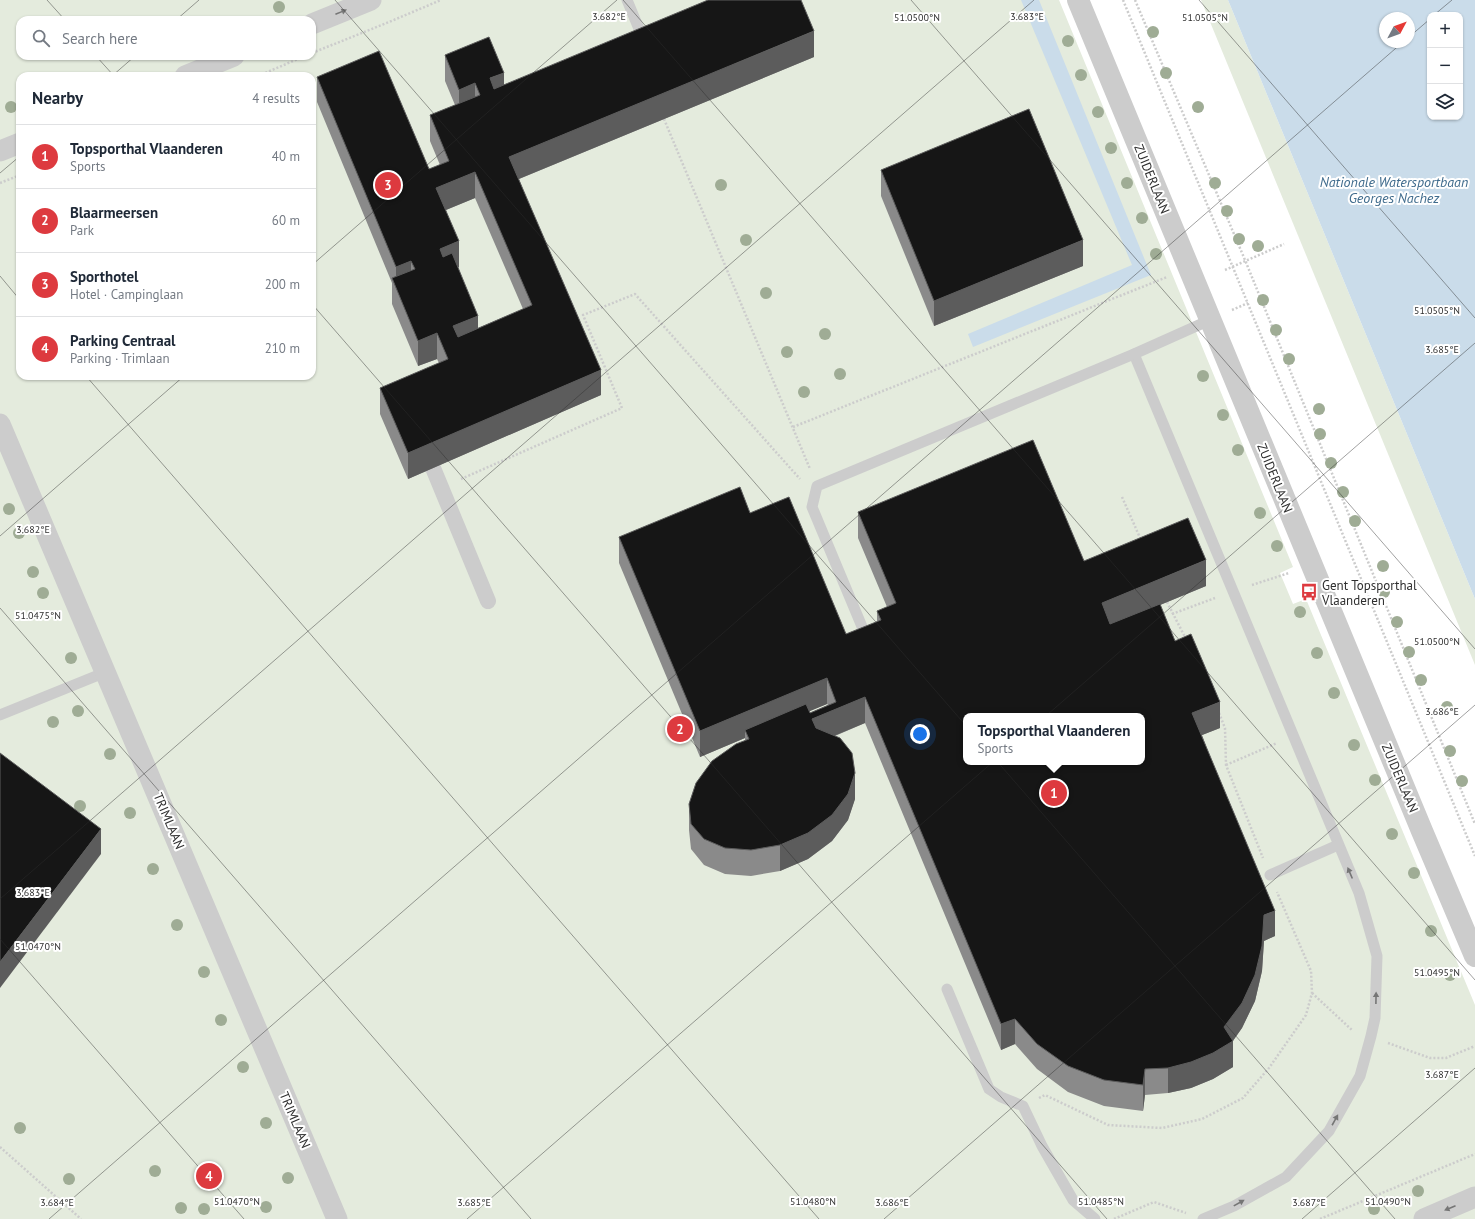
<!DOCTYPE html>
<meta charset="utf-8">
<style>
:root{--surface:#fff;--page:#f6f6f7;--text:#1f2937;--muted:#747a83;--line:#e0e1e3;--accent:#dd3a3f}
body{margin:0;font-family:"PT Sans",sans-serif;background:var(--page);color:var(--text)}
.controls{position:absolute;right:12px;top:12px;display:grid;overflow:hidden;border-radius:8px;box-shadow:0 1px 3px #0004}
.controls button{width:36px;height:36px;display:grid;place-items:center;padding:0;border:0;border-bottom:1px solid var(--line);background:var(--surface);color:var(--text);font:20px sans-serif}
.compass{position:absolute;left:1379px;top:12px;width:36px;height:36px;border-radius:50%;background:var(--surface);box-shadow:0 1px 3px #0004;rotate:49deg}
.you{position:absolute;left:920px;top:734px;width:14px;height:14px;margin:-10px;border:3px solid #fff;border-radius:50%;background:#1a73e8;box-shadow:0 0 0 6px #1a73e833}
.badge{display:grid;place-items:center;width:26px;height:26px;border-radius:50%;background:var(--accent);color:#fff;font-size:13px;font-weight:700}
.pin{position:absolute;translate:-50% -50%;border:2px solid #fff;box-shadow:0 1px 4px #0006}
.popup{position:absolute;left:963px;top:713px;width:182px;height:52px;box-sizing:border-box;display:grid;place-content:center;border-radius:8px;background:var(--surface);filter:drop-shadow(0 1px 3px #0005);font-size:13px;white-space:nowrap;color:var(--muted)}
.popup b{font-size:15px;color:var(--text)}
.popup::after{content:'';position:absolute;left:50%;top:100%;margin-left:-8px;border:8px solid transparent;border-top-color:var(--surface)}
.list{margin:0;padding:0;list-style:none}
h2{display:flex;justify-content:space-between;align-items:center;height:52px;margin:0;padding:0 16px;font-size:17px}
h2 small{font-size:13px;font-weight:400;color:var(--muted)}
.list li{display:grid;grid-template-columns:26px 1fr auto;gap:12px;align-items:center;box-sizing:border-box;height:64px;padding:0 16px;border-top:1px solid var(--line)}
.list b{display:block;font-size:15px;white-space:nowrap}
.list p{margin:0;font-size:13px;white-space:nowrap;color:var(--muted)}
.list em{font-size:13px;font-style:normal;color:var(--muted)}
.icon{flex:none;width:22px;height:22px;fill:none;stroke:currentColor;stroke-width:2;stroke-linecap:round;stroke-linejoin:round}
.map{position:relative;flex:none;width:1475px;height:1219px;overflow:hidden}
.search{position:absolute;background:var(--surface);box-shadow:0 1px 3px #0004;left:16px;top:16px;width:300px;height:44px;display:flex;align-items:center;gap:10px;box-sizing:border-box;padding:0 14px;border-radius:12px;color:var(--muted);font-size:15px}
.panel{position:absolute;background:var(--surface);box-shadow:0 1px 3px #0004;left:16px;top:72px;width:300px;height:308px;border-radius:12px}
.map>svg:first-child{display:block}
</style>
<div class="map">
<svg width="1475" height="1219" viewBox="0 0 1475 1219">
<rect width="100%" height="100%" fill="#fff"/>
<!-- green -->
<g fill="#e4ebdd" fill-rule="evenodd">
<path d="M0,0H1059L1293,567L1280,573L1293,604L1306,599L1475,1005V1219H0ZM20,20H312V56H20ZM20,76H312V376H20ZM966,716H1142V762H966Z"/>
<path d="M1201,0H1228L1475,599V665Z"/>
</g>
<!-- water -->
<g fill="#cadcea" fill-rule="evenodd">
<path d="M1021,0H1039L1151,275L973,347L968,334L1132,265Z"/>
<path d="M1228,0H1475V599ZM1430,15H1460V117H1430ZM1385,18H1409V42H1385Z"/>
</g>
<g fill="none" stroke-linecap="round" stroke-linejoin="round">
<!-- path -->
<g stroke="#ccc" stroke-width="2.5" stroke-dasharray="2 2" stroke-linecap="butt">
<path d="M1123,0L1475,856"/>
<path d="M1135,0L1245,260L1475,824"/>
<path d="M312,53L389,22L441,0"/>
<path d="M258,76L305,56"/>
<path d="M664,119L810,469"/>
<path d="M0,183L20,175"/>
<path d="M1225,270L1284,244"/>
<path d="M1232,310L1248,303"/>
<path d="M793,427L1167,277"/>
<path d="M461,479L622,408L583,315L635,294L800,479"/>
<path d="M1122,497L1141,540"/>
<path d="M1252,585L1289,573"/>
<path d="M1167,602L1186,639"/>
<path d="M1172,614L1215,598"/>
<path d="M1219,713L1225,728L1226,765L1263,858"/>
<path d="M1226,765L1277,743"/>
<path d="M1312,993L1353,1031"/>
<path d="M1388,1043L1430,1058H1446L1475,1046"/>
<path d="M1039,1098L1045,1095L1108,1125L1162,1128L1202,1119L1243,1098L1269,1068L1306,1015L1312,993L1311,971L1277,892"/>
<path d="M0,1147L81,1219"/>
<path d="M1114,1219L1154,1202L1186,1213"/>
<path d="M1320,1219L1475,1154"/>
</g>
<!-- service -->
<g stroke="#ccc" stroke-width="11">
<path d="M627,0L644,41"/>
<path d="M1134,354L1359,893L1377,956L1375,1018L1371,1036L1360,1076L1329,1131L1286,1177L1234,1206L1203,1219"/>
<path d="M868,641L812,507L817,486L1134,354L1210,320"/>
<path d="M0,715L106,672"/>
<path d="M1270,875L1338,845"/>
<path d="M947,989L989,1089L1001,1097L1023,1106L1042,1146L1073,1200L1095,1219"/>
</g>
<!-- pedestrian -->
<path stroke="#ccc" stroke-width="16" d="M433,468L488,601"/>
<!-- minor -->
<g stroke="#ccc" stroke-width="21">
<path d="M312,24L371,0"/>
<path d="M185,76L234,56"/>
<path d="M0,151L20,143"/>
<path d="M0,424L337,1219"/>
<path d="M1424,1219L1475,1197"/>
</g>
<!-- tertiary -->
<path stroke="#ccc" stroke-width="22" d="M1078,0L1422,831L1475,956"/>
</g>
<!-- trees -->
<g fill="#9fac95">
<circle cx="279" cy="7" r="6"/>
<circle cx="1153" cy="32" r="6"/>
<circle cx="1068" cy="41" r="6"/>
<circle cx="1166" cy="73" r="6"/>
<circle cx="1081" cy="75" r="6"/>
<circle cx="11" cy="107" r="6"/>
<circle cx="1198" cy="107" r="6"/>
<circle cx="1098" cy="112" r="6"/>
<circle cx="1111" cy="148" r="6"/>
<circle cx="1127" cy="183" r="6"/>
<circle cx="1215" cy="183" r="6"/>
<circle cx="721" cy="185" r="6"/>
<circle cx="1227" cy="211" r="6"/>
<circle cx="1142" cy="218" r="6"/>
<circle cx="1239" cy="239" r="6"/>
<circle cx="746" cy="240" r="6"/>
<circle cx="1258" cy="246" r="6"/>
<circle cx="1156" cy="254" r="6"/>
<circle cx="766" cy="293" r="6"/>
<circle cx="1263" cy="300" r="6"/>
<circle cx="1276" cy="330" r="6"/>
<circle cx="825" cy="334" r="6"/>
<circle cx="787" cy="352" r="6"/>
<circle cx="1289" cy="359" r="6"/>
<circle cx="840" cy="374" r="6"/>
<circle cx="1203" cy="376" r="6"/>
<circle cx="804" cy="392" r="6"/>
<circle cx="1319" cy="409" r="6"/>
<circle cx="1223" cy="415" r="6"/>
<circle cx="1320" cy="434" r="6"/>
<circle cx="1238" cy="450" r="6"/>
<circle cx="1331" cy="463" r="6"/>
<circle cx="1343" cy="492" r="6"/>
<circle cx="9" cy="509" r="6"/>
<circle cx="1260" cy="513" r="6"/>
<circle cx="1355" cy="521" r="6"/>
<circle cx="19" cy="533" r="6"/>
<circle cx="1277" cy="546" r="6"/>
<circle cx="1383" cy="566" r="6"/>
<circle cx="33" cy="572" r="6"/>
<circle cx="1384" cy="592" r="6"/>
<circle cx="43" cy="593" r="6"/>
<circle cx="1300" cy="612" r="6"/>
<circle cx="1397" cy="622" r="6"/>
<circle cx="1409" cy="652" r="6"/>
<circle cx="1317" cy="653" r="6"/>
<circle cx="71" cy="658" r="6"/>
<circle cx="1421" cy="680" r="6"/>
<circle cx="1334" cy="693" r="6"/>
<circle cx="1447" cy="707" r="6"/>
<circle cx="78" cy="711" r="6"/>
<circle cx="53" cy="722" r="6"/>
<circle cx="1354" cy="745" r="6"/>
<circle cx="1450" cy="751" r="6"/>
<circle cx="110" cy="754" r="6"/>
<circle cx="1375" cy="780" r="6"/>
<circle cx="1462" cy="781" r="6"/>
<circle cx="80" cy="806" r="6"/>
<circle cx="130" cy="813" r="6"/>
<circle cx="1392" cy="834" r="6"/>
<circle cx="153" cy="869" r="6"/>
<circle cx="1414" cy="873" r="6"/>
<circle cx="177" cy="925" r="6"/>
<circle cx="1431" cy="931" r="6"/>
<circle cx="204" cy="972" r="6"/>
<circle cx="1450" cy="975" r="6"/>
<circle cx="221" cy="1020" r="6"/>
<circle cx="243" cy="1067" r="6"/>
<circle cx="266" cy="1123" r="6"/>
<circle cx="20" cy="1128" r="6"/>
<circle cx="155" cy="1171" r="6"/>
<circle cx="288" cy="1178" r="6"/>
<circle cx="69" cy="1179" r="6"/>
<circle cx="1418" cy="1191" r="6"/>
<circle cx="266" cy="1207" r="6"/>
<circle cx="181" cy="1208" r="6"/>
<circle cx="204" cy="1209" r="6"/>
<circle cx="1374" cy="1209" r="6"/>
</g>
<!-- wall -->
<g fill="#8a8a8a" fill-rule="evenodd">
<path d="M445,55L504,85L814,57L519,179L601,395L408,479L380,414V388L439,363L437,359L418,366L392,304V283L317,102V77L429,169L440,165L430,141V115L455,105L445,81ZM475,198L523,309L478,328L458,267H459L446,210Z"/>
<path d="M881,170L1083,266L934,326L881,196Z"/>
<path d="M858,512L1084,561L1206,586L1160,605L1175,641L1220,728L1202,735L1275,936L1264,941L1262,971L1255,1001L1242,1028L1233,1041V1067L1213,1079L1191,1088L1168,1093L1145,1095L1143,1111L1104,1106L1068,1092L1037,1069L1015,1044L1001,1050L865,723L835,736L855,799L848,820L832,841L808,859L780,871L751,876L725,874L704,865L691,849L689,830V804L745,740V738L700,757L619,563V537L750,513L846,634L877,622V611L887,607L858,538ZM827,704L828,705L810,713L809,711Z"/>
</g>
<!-- shaded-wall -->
<g fill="#5c5c5c">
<path d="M814,31V57L509,183V157Z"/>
<path d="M504,73V98L490,104V78Z"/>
<path d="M475,83V109L459,116V90Z"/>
<path d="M475,172V198L436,214V188Z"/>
<path d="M1083,240V266L934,326V301Z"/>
<path d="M459,241V267L440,275V249Z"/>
<path d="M411,261V286L396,288V267Z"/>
<path d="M478,316V341L453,352V326Z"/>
<path d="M437,333V359L418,366V341Z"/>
<path d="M601,370V395L408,479V453Z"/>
<path d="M1206,560V586L1102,629V603Z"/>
<path d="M827,678V704L748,737L745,730V738L700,757V731Z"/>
<path d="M865,697V723L812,745V719Z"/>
<path d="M1220,702V728L1192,739V713Z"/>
<path d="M855,773V799L848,820L832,841L808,859L780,871V845Z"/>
<path d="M101,829V854L0,988V962Z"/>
<path d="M1275,911V936L1264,941L1262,971L1255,1001L1242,1028L1232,1042L1233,1041V1067L1213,1079L1191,1088L1168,1093V1068L1224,1027L1264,915Z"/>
<path d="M1015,1019V1044L1001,1050V1024Z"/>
<path d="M1145,1069V1095L1143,1111V1085Z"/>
</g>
<!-- building -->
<g fill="#161616" stroke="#5c5c5c" fill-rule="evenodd">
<path d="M708,0H801L814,31L509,157L601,370L408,453L380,388L448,359L437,333L418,341L392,278L415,269L411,261L396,267L317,77L379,51L429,169L449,161L430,115L480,95L475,83L459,90L445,55L489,37L504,73L490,78L494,89ZM475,172L532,305L458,337L453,326L478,316L452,253L443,257L440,249L459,241L436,188Z"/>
<path d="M1029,109L1083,240L934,301L881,170Z"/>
<path d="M1033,440L1084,561L1188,518L1206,560L1102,603L1110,624L1160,604L1175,641L1191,634L1220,702L1192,713L1275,911L1264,915L1262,946L1255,975L1242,1003L1224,1027L1233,1041L1213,1053L1191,1062L1168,1068L1145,1069L1143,1085L1104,1080L1068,1066L1037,1044L1015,1019L1001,1024L865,697L812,719L816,728L840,738L852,753L855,773L848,794L832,815L808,833L780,845L751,850L725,848L704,839L691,824L689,804L696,783L712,761L736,744L749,739L745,730L806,704L810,713L836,702L827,678L700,731L619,537L740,487L750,513L789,497L846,634L881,620L877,611L896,603L858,512ZM966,716H1142V762H966Z"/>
<path d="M0,753L101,829L0,962Z"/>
</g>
<!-- one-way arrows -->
<defs><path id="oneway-solid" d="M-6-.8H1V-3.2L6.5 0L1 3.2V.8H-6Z"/></defs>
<g fill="#767676">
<use href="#oneway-solid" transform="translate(341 12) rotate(-22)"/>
<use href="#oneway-solid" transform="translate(1350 873) rotate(-113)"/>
<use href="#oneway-solid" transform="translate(1376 998) rotate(-89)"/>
<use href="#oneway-solid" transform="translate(1335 1120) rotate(-61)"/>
<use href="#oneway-solid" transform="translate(1239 1203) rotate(-29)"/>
<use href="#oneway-solid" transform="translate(1450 1208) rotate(157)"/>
</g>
<!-- ticks -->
<path fill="none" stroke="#2f2f2f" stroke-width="1" stroke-opacity="0.45" d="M47,0L65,20M335,0L1395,1219M623,0L1475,980M911,0L1475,649M1199,0L1475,318M1434,15L1452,0M176,20L199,0M1409,37L1430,19M96,56L114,76M112,76L135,56M0,173L20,156M312,265L617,0M0,276L20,300M312,304L1107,1219M86,376L819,1219M0,536L184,376M0,608L531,1219M0,899L1034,0M0,939L244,1219M49,1219L1403,42M467,1219L1475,343M884,1219L1475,705M1302,1219L1475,1068"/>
<!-- icons -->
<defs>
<g id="bus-bare" transform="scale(1.38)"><path d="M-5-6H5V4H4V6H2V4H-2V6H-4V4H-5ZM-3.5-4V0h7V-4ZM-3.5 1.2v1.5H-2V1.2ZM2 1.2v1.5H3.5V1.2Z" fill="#dd3a3f" stroke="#fff" stroke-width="2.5" paint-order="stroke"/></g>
</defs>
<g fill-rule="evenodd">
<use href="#bus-bare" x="1309" y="592"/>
</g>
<g text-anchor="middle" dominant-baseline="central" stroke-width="4" stroke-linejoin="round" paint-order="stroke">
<!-- street labels -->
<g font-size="13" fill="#2f2f2f" stroke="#fff">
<text transform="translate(1152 179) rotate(68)">ZUIDERLAAN</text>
<text transform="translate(1275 478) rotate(68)">ZUIDERLAAN</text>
<text transform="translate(1400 778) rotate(67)">ZUIDERLAAN</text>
<text transform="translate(169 821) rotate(67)">TRIMLAAN</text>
<text transform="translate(295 1120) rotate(67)">TRIMLAAN</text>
</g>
<!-- poi labels -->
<g font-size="13" fill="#2f2f2f" stroke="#fff" text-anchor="start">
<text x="1322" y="585">Gent Topsporthal<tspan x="1322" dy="15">Vlaanderen</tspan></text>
</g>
<!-- water labels -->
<g font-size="14" font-style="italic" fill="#406c8d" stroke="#fff">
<text x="1394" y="182">Nationale Watersportbaan<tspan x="1394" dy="16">Georges Nachez</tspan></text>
</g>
</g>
<g font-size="10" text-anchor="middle" fill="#2f2f2f" stroke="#fff" stroke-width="4" stroke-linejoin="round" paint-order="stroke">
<text x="609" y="20">3.682°E</text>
<text x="1027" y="20">3.683°E</text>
<text x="917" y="21">51.0500°N</text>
<text x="1205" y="21">51.0505°N</text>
<text x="1437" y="314">51.0505°N</text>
<text x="1442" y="353">3.685°E</text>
<text x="33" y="533">3.682°E</text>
<text x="38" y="619">51.0475°N</text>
<text x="1437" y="645">51.0500°N</text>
<text x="1442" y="715">3.686°E</text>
<text x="33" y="896">3.683°E</text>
<text x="38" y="950">51.0470°N</text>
<text x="1437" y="976">51.0495°N</text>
<text x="1442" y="1078">3.687°E</text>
<text x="237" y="1205">51.0470°N</text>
<text x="813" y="1205">51.0480°N</text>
<text x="1101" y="1205">51.0485°N</text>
<text x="1388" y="1205">51.0490°N</text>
<text x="57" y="1206">3.684°E</text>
<text x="474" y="1206">3.685°E</text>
<text x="892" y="1206">3.686°E</text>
<text x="1309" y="1206">3.687°E</text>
</g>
</svg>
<div class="controls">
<button>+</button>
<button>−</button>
<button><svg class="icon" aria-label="layers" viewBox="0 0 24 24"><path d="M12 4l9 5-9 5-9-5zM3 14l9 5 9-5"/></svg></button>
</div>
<svg class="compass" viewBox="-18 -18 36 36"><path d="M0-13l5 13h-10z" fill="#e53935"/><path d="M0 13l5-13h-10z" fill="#747a83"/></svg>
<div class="you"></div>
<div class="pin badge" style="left:1054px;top:793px">1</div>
<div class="popup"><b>Topsporthal Vlaanderen</b>Sports</div>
<div class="pin badge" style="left:680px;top:729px">2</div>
<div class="pin badge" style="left:388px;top:185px">3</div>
<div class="pin badge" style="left:209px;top:1176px">4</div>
<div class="search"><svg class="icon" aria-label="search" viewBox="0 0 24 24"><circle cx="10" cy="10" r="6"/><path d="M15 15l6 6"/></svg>Search here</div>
<section class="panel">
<h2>Nearby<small>4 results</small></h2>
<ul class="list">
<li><span class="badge">1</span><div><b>Topsporthal Vlaanderen</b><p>Sports</p></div><em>40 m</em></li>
<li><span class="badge">2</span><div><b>Blaarmeersen</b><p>Park</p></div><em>60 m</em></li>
<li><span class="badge">3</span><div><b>Sporthotel</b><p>Hotel · Campinglaan</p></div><em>200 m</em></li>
<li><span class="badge">4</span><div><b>Parking Centraal</b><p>Parking · Trimlaan</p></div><em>210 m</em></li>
</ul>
</section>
</div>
